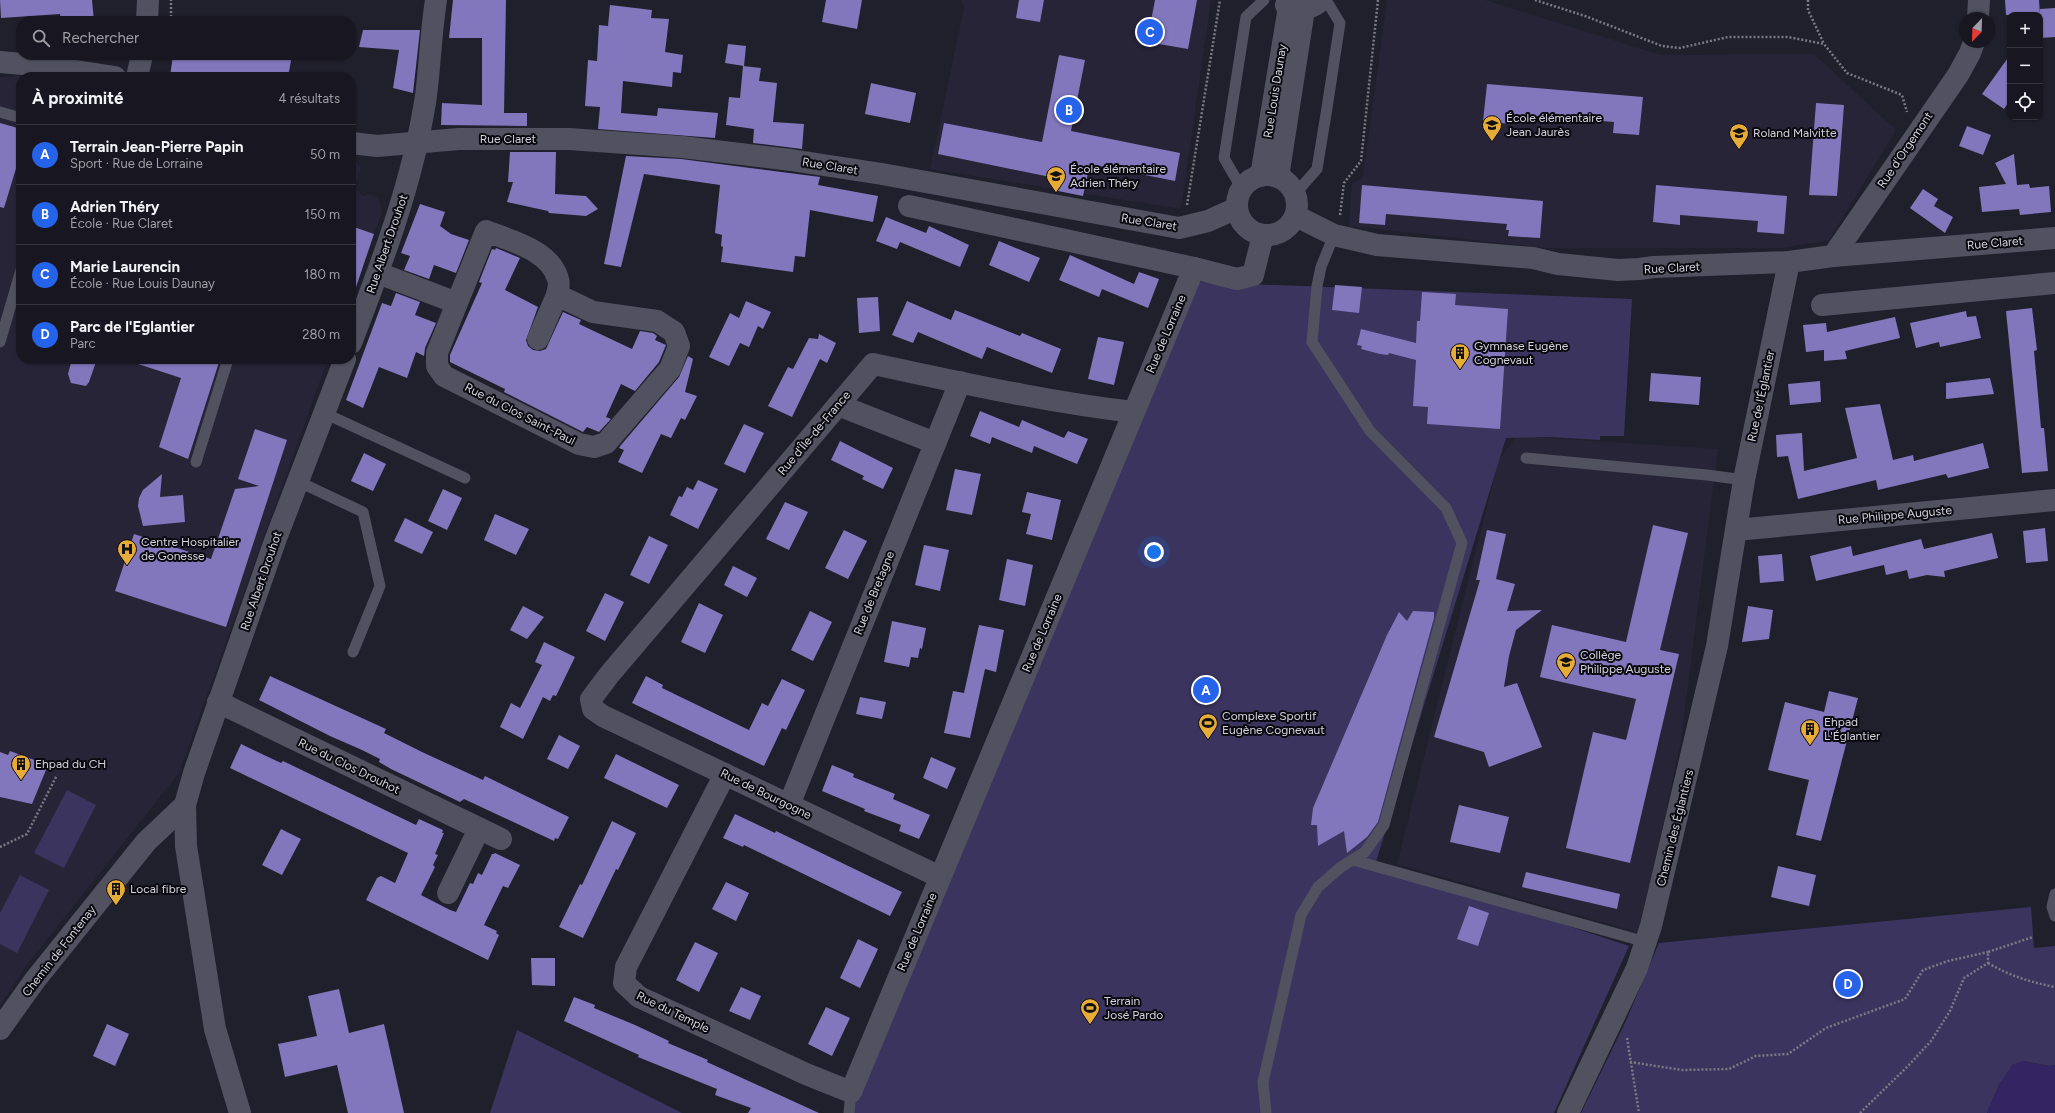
<!DOCTYPE html>
<html lang="fr">
<meta charset="utf-8">
<style>
:root{--surface:#181721;--page:#25242e;--text:#f1f3f6;--muted:#9f9fa5;--line:#36363f;--accent:#2563eb}
body{margin:0;font-family:Figtree,sans-serif;background:var(--page);color:var(--text)}
.controls{position:absolute;right:12px;top:12px;display:grid;overflow:hidden;border-radius:8px;box-shadow:0 1px 3px #0004}
.controls button{width:36px;height:36px;display:grid;place-items:center;padding:0;border:0;border-bottom:1px solid var(--line);background:var(--surface);color:var(--text);font:20px sans-serif}
.compass{position:absolute;left:1959px;top:12px;width:36px;height:36px;border-radius:50%;background:var(--surface);box-shadow:0 1px 3px #0004;rotate:203deg}
.you{position:absolute;left:1154px;top:552px;width:14px;height:14px;margin:-10px;border:3px solid #fff;border-radius:50%;background:#1a73e8;box-shadow:0 0 0 6px #1a73e833}
.badge{display:grid;place-items:center;width:26px;height:26px;border-radius:50%;background:var(--accent);color:#fff;font-size:13px;font-weight:700}
.pin{position:absolute;translate:-50% -50%;border:2px solid #fff;box-shadow:0 1px 4px #0006}
.list{margin:0;padding:0;list-style:none}
h2{display:flex;justify-content:space-between;align-items:center;height:52px;margin:0;padding:0 16px;font-size:17px}
h2 small{font-size:13px;font-weight:400;color:var(--muted)}
.list li{display:grid;grid-template-columns:26px 1fr auto;gap:12px;align-items:center;box-sizing:border-box;height:60px;padding:0 16px;border-top:1px solid var(--line)}
.list b{display:block;font-size:15px;white-space:nowrap}
.list p{margin:0;font-size:13px;white-space:nowrap;color:var(--muted)}
.list em{font-size:13px;font-style:normal;color:var(--muted)}
.icon{flex:none;width:22px;height:22px;fill:none;stroke:currentColor;stroke-width:2;stroke-linecap:round;stroke-linejoin:round}
.map{position:relative;flex:none;width:2055px;height:1113px;overflow:hidden}
.search{position:absolute;background:var(--surface);box-shadow:0 1px 3px #0004;left:16px;top:16px;width:340px;height:44px;display:flex;align-items:center;gap:10px;box-sizing:border-box;padding:0 14px;border-radius:16px;color:var(--muted);font-size:15px}
.panel{position:absolute;background:var(--surface);box-shadow:0 1px 3px #0004;left:16px;top:72px;width:340px;height:292px;border-radius:16px}
.map>svg:first-child{display:block}
</style>
<div class="map">
<svg width="2055" height="1113" viewBox="0 0 2055 1113">
<rect width="100%" height="100%" fill="#201f2c"/>
<!-- built -->
<g fill="#272437">
<path d="M961,0H1211L1181,209L930,169L964,8Z"/>
<path d="M1387,0H1485L1661,55L1814,54L1896,130L1829,240L1782,248H1547L1349,226L1352,184L1363,177Z"/>
<path d="M38,75L47,77H21V359H328L179,773L26,966L0,1006V77Z"/>
<path d="M351,157L361,167L355,188L363,196L370,194L379,199L382,212L351,297Z"/>
<path d="M1517,436L1718,449L1681,740L1640,933L1397,864L1499,459Z"/>
</g>
<!-- green -->
<g fill="#3b345e">
<path d="M1197,282L1632,299L1624,436H1600V440L1548,437L1506,438L1376,862L1629,946L1554,1113H845Z"/>
<path d="M67,790L96,805L64,868L34,853Z"/>
<path d="M20,875L49,890L17,953L0,944V913Z"/>
<path d="M2031,907L2034,948L2055,946V1065L2049,1066L2023,1061L2000,1083L1987,1113H1581L1626,1021L1659,943Z"/>
<path d="M517,1030L682,1113H490Z"/>
</g>
<!-- water -->
<path fill="#332562" d="M2023,1061L2049,1066L2055,1065V1113H1987L2000,1083L2012,1065Z"/>
<!-- building -->
<g fill="#8277bc">
<path d="M0,0H92L94,21H61L60,14L1,18Z"/>
<path d="M453,0H506L504,113H527V126L441,125L442,103L482,105V38H449Z"/>
<path d="M826,0H862L857,29L822,22Z"/>
<path d="M1019,0H1044L1040,22L1016,18Z"/>
<path d="M1155,0H1197L1188,49L1147,42Z"/>
<path d="M2005,0H2039L2040,15H2006Z"/>
<path d="M610,5L652,10L651,18L669,19L665,52L683,55L681,73L673,72L672,87L623,81L621,113L657,116L658,108L718,113L715,138L598,129L600,107L585,106L588,60L597,61L599,25L608,26Z"/>
<path d="M2055,8V37L2040,38V9Z"/>
<path d="M363,30H420L413,93L393,88L399,50L359,47Z"/>
<path d="M728,44L746,46L744,66L725,63Z"/>
<path d="M173,55H292L288,77H170Z"/>
<path d="M1059,55L1085,60L1071,131L1180,153L1175,181L1090,164L1083,196L1058,191L1060,179L938,154L944,123L1042,142Z"/>
<path d="M2010,55V100L2004,109L1982,94Z"/>
<path d="M743,66L761,68L759,81L777,83L773,122L804,124L802,149L753,143L754,129L726,125L729,97L740,98Z"/>
<path d="M871,83L916,93L910,123L865,114Z"/>
<path d="M1487,84L1643,97L1639,135L1613,133L1614,122L1511,114L1510,124L1483,121Z"/>
<path d="M1816,103L1844,105L1837,196L1809,195Z"/>
<path d="M0,123L21,129V152L4,208L0,207Z"/>
<path d="M1967,126L1991,135L1983,155L1959,146Z"/>
<path d="M510,152H556L555,194L586,196L598,209L586,216L549,213L548,211L507,202L513,182H508Z"/>
<path d="M2014,154L2017,185L2029,184L2030,188L2049,186L2051,212L2020,215L2019,209L1982,212L1979,187L2006,184L1995,163Z"/>
<path d="M626,156L681,159L820,177L818,185L878,196L873,222L810,210L805,257L795,256L793,272L721,262L723,247L721,246L722,235L715,233L720,185L644,174L621,267L604,264Z"/>
<path d="M1362,185L1543,201L1540,238L1508,236L1509,230H1506L1507,224L1386,214L1385,225L1359,223Z"/>
<path d="M1656,185L1787,196L1784,234L1757,232L1758,221L1680,215V225L1653,222Z"/>
<path d="M1923,189L1938,199L1934,206L1953,217L1945,233L1910,208Z"/>
<path d="M420,204L445,212L440,226L451,234L469,240L456,273L434,265L429,279L404,270L410,256L401,253Z"/>
<path d="M886,217L926,233L929,226L969,245L960,267L900,242L897,249L876,241Z"/>
<path d="M351,226L374,234L354,293L351,292Z"/>
<path d="M999,241L1040,258L1029,282L989,265Z"/>
<path d="M496,248L520,258L505,290L538,307L526,340L528,346L533,350L540,351L546,349L563,312L581,320L579,324L632,349L640,331L653,333L657,336L655,340L666,345L659,362L635,391L621,384L606,417L611,419L599,432L587,427L583,432L504,392L505,389L450,362V355L482,283L479,282L492,249L495,250Z"/>
<path d="M1070,255L1134,284L1139,272L1159,279L1148,308L1102,289L1099,297L1059,280Z"/>
<path d="M1335,285L1362,287L1359,313L1332,310Z"/>
<path d="M1422,292L1456,294L1455,305L1508,309L1500,429L1427,424L1428,407L1413,406L1416,360L1389,353L1388,355L1380,354L1361,349L1362,346L1357,345L1361,329L1416,343L1417,321H1420Z"/>
<path d="M396,293L420,302L415,315L436,323L425,348L424,356L416,352L407,378L379,367L363,408L346,400L382,303L391,306Z"/>
<path d="M878,297L880,331L859,333L857,298Z"/>
<path d="M746,301L771,312L763,329L758,326L749,347L740,343L729,366L709,357L730,313L739,318Z"/>
<path d="M907,301L951,320L955,310L1020,336L1022,333L1061,349L1052,373L987,347L982,359L918,332L913,343L892,335Z"/>
<path d="M2032,308L2037,350L2034,351L2041,428H2044L2048,471L2022,473L2006,311Z"/>
<path d="M1966,311L1967,317L1976,316L1981,338L1940,347L1939,342L1916,348L1910,323Z"/>
<path d="M1895,317L1900,338L1845,351L1847,359L1824,361V350L1806,352L1803,325L1826,323L1827,332Z"/>
<path d="M819,334L836,343L827,363L820,359L792,417L768,406L788,367L793,369L809,338L818,339Z"/>
<path d="M1098,337L1124,342L1114,385L1088,379Z"/>
<path d="M688,356L693,359L685,392L697,396L685,420L681,418L671,438L661,434L642,473L618,462L624,450L619,448L621,445L679,377Z"/>
<path d="M72,359H97L89,382L86,386L71,383L68,374Z"/>
<path d="M133,359H220L188,459L159,447L181,378L132,362Z"/>
<path d="M1651,373L1701,377L1699,405L1649,401Z"/>
<path d="M1990,378L1994,394L1946,399V383Z"/>
<path d="M1820,381L1821,402L1790,405L1788,384Z"/>
<path d="M1880,404L1893,460L1913,455L1914,461L1983,443L1989,468L1948,478L1946,474L1878,490L1876,480L1798,499L1788,456L1777,457L1776,435L1802,433L1804,471L1857,458L1845,408Z"/>
<path d="M980,411L1019,427L1022,420L1064,438L1068,431L1088,439L1077,464L1034,446L1032,453L992,437L990,444L970,436Z"/>
<path d="M744,424L764,433L745,473L724,464Z"/>
<path d="M255,429L287,440L226,627L115,591L134,534L211,559L235,489L259,486L238,479Z"/>
<path d="M840,441L893,468L883,489L862,479L864,476L831,460Z"/>
<path d="M364,453L386,464L373,491L351,481Z"/>
<path d="M955,469L981,474L972,515L946,510Z"/>
<path d="M162,474L160,497L183,495L185,522L143,526L138,506L139,498L143,490Z"/>
<path d="M698,480L718,489L698,529L670,515L679,496L682,497L687,487L693,490Z"/>
<path d="M443,489L462,498L447,530L428,521Z"/>
<path d="M1027,492L1061,500L1052,540L1026,534L1031,514L1022,512Z"/>
<path d="M785,502L808,512L789,550L766,539Z"/>
<path d="M495,514L529,529L516,555L484,540Z"/>
<path d="M405,518L433,532L422,554L394,541Z"/>
<path d="M1653,525L1688,533L1660,650L1679,654L1630,863L1566,848L1593,732L1626,740L1636,699L1540,677L1552,625L1626,642Z"/>
<path d="M2045,528L2048,561L2026,563L2023,531Z"/>
<path d="M844,530L867,541L848,579L825,568Z"/>
<path d="M1487,530L1506,534L1496,579L1515,584L1507,611L1542,610L1516,630L1509,656L1504,687L1517,683L1542,747L1489,767L1484,752L1434,737L1480,580H1476Z"/>
<path d="M1992,533L1998,558L1944,571L1945,577L1927,575L1909,579L1907,570L1886,575L1884,565L1816,581L1810,556L1851,546L1853,556L1921,539L1924,549Z"/>
<path d="M649,536L668,545L649,584L630,575Z"/>
<path d="M924,545L949,550L940,591L915,585Z"/>
<path d="M1782,554L1784,581L1760,583L1758,556Z"/>
<path d="M1007,559L1033,565L1025,606L999,600Z"/>
<path d="M733,566L757,578L747,597L724,585Z"/>
<path d="M605,593L624,602L605,641L586,631Z"/>
<path d="M699,603L723,615L705,653L681,642Z"/>
<path d="M523,606L544,617L527,639L510,630Z"/>
<path d="M1748,606L1773,610L1769,639L1742,642Z"/>
<path d="M810,611L832,622L813,661L791,650Z"/>
<path d="M1413,611L1434,612V618L1378,822L1367,837L1347,853L1344,831L1318,846L1317,825H1311L1313,808L1387,635L1399,612L1407,621Z"/>
<path d="M892,621L926,628L922,649L920,648L918,658L911,657L909,667L884,662Z"/>
<path d="M979,625L1004,630L996,672L985,669L970,738L944,733L953,691L964,693Z"/>
<path d="M544,642L575,657L556,696L553,695L550,701L543,697L523,739L500,727L511,703L520,708L542,665L535,662Z"/>
<path d="M270,676L386,729L384,733L422,752L483,780L485,776L569,817L558,839L555,838L554,841L464,799L460,802L391,769L379,762L380,759L362,750L330,736L259,700Z"/>
<path d="M646,676L663,685L662,688L749,730L762,703L768,706L782,679L805,690L786,730L782,728L764,766L632,703Z"/>
<path d="M1829,691L1858,698L1821,841L1796,835L1809,780L1768,770L1785,702L1824,712Z"/>
<path d="M860,697L886,702L882,719L856,714Z"/>
<path d="M559,735L580,746L568,769L547,759Z"/>
<path d="M241,744L281,763L283,761L416,825L419,819L443,830L442,833H444L435,854L438,855L433,865L435,867L421,895L450,910L456,912L470,883L473,884L478,873L482,875L492,854H494L495,853L520,865L508,888L503,886L484,925L497,931L496,933L499,935L488,960L366,900L377,878L381,876L395,883L408,853L230,768Z"/>
<path d="M10,751L48,765L32,804L0,797V752L8,755Z"/>
<path d="M616,754L679,785L667,808L604,778Z"/>
<path d="M931,757L956,768L947,789L923,778Z"/>
<path d="M832,765L854,774L853,777L895,794L893,799L930,815L919,839L899,831L901,825L864,811L865,809L822,791Z"/>
<path d="M1459,805L1509,817L1500,853L1450,842Z"/>
<path d="M735,814L775,833L776,831L902,892L890,916L744,845L743,847L723,838Z"/>
<path d="M612,821L636,833L618,870L616,869L583,938L559,927L580,884L582,885Z"/>
<path d="M281,829L301,839L282,875L262,865Z"/>
<path d="M1778,866L1816,875L1809,906L1771,897Z"/>
<path d="M1526,872L1620,894L1617,909L1522,887Z"/>
<path d="M726,882L749,893L736,921L712,909Z"/>
<path d="M1469,906L1489,913L1478,946L1457,939Z"/>
<path d="M858,939L878,949L860,988L840,978Z"/>
<path d="M695,942L718,953L699,992L676,980Z"/>
<path d="M531,958H555V986L532,985Z"/>
<path d="M741,987L761,996L750,1020L729,1011Z"/>
<path d="M339,989L349,1033L384,1024L404,1113H348L337,1065L285,1077L278,1044L317,1036L308,996Z"/>
<path d="M574,997L595,1005L594,1008L635,1025L669,1041L668,1043L708,1060L707,1062L819,1113H748L751,1108L715,1095L717,1089L638,1057L639,1055L564,1021Z"/>
<path d="M826,1007L850,1018L832,1056L808,1044Z"/>
<path d="M107,1024L129,1034L115,1066L93,1056Z"/>
</g>
<g fill="none" stroke-linecap="round" stroke-linejoin="round">
<!-- path -->
<g stroke="#7b7a85" stroke-width="2.5" stroke-dasharray="2 2" stroke-linecap="butt">
<path d="M1535,0L1585,16L1662,46L1680,48L1728,37H1788L1824,44L1847,73L1902,95L1907,112"/>
<path d="M1808,0V10L1824,44"/>
<path d="M171,21V0"/>
<path d="M1187,205L1220,0"/>
<path d="M1340,215L1344,183L1361,161L1378,0"/>
<path d="M0,847L27,834L57,775"/>
<path d="M1988,963C2010,976 2030,982 2055,987"/>
<path d="M1627,1038L1639,1113"/>
<path d="M1630,1062L1682,1070L1729,1069L1756,1056L1788,1054L1826,1028L1905,999L1923,970L1948,961L1988,952"/>
<path d="M1860,1113L1908,1066L1931,1041L1950,1011L1964,978L1988,963V952L2033,937"/>
</g>
<!-- service -->
<g stroke="#525160" stroke-width="11">
<path d="M0,112L21,118"/>
<path d="M1242,189L1224,158L1246,17L1264,0"/>
<path d="M1296,193L1317,169L1327,108L1340,23L1326,0"/>
<path d="M0,342L21,270"/>
<path d="M324,413L465,478"/>
<path d="M1526,458L1707,475L1744,480"/>
<path d="M196,462L228,359"/>
<path d="M297,481L363,512L380,586L353,652"/>
<path d="M1353,860L1646,942"/>
<path d="M2055,894L2052,907L2055,916"/>
<path d="M849,1113L851,1092"/>
<path d="M1266,1113L1263,1082L1301,915L1318,887L1341,867L1365,852L1384,825L1462,543L1446,508L1370,431L1312,342L1317,286L1321,267L1334,235"/>
</g>
<!-- minor -->
<g stroke="#525160" stroke-width="22">
<path d="M1286,5C1298,11 1312,10 1321,0"/>
<path d="M1978,18L1979,0"/>
<path d="M147,21L148,0"/>
<path d="M0,62L44,66L115,77"/>
<path d="M137,77L142,55"/>
<path d="M351,143L377,146L459,139H569L682,147L791,160L882,174L1179,228L1208,221L1237,208"/>
<circle cx="1267" cy="205" r="30"/>
<path d="M1261,176L1289,7"/>
<path d="M1278,177L1303,16"/>
<path d="M909,206L1194,268"/>
<path d="M1296,216L1334,235L1377,245L1533,258L1558,264L1618,270L1639,269L1654,267L1789,262L1833,256L2055,238"/>
<path d="M1833,256L1958,75L1970,53L1974,42"/>
<path d="M378,273L457,303L486,231C511,241 550,250 558,279C560,284 558,290 557,295L593,312L657,321L674,332L679,346L670,369L606,443L594,447L579,444L444,376L437,366V353L457,303"/>
<path d="M1822,305L2055,283"/>
<path d="M538,339L557,295"/>
<path d="M351,343C382,263 413,182 426,96C430,64 431,32 436,0"/>
<path d="M838,405L935,443"/>
<path d="M1736,530L2055,500"/>
<path d="M218,702L501,839"/>
<path d="M725,774L626,967L624,983L639,997L806,1074L851,1092L1194,268L1237,279L1253,275L1263,235"/>
<path d="M789,805L960,382"/>
<path d="M940,877L603,716L593,709L591,699L609,675L873,364C959,382 1046,402 1134,412"/>
<path d="M448,893L479,829"/>
<path d="M0,1029L35,980L146,842L185,805"/>
<path d="M240,1113L215,1029L186,846L185,805L194,773L275,541L345,359"/>
<path d="M1568,1113L1637,968L1651,926L1717,646L1744,480L1789,262"/>
</g>
</g>
<!-- icons -->
<defs>
<g id="school-pin" transform="scale(1)"><path d="M0 17L-7.5 6A9.5 9.5 0 1 1 7.5 6Z" fill="#e7ac36" stroke="#0a090f"/><path d="M0-5L7-2L0 1L-7-2ZM-4 1L0 2.5L4 1V4Q0 6-4 4Z" fill="#111"/></g>
<g id="building-pin" transform="scale(1)"><path d="M0 17L-7.5 6A9.5 9.5 0 1 1 7.5 6Z" fill="#e7ac36" stroke="#0a090f"/><path d="M-4-6H4V6H1V3H-1V6H-4ZM-2.5-4.3h1.7v1.8h-1.7ZM.8-4.3h1.7v1.8H.8ZM-2.5-1h1.7V.8h-1.7ZM.8-1h1.7V.8H.8Z" fill="#111"/></g>
<g id="hospital-pin" transform="scale(1)"><path d="M0 17L-7.5 6A9.5 9.5 0 1 1 7.5 6Z" fill="#e7ac36" stroke="#0a090f"/><path d="M-5-5h3v3.5h4V-5h3V5h-3V1.5h-4V5h-3Z" fill="#111"/></g>
<g id="stadium-pin" transform="scale(1)"><path d="M0 17L-7.5 6A9.5 9.5 0 1 1 7.5 6Z" fill="#e7ac36" stroke="#0a090f"/><path d="M0-5a6.5 5 0 1 0 0 10a6.5 5 0 1 0 0-10ZM-3.5-1.8h7v3.6h-7Z" fill="#111"/></g>
</defs>
<g fill-rule="evenodd">
<use href="#school-pin" x="1492" y="125"/>
<use href="#school-pin" x="1739" y="133"/>
<use href="#school-pin" x="1056" y="176"/>
<use href="#building-pin" x="1460" y="353"/>
<use href="#hospital-pin" x="127" y="549"/>
<use href="#school-pin" x="1566" y="662"/>
<use href="#stadium-pin" x="1208" y="723"/>
<use href="#building-pin" x="1810" y="729"/>
<use href="#building-pin" x="21" y="764"/>
<use href="#building-pin" x="116" y="889"/>
<use href="#stadium-pin" x="1090" y="1008"/>
</g>
<g text-anchor="middle" dominant-baseline="central" stroke-width="4" stroke-linejoin="round" paint-order="stroke">
<!-- street labels -->
<g font-size="12" fill="#d4d3dd" stroke="#0a090f">
<text transform="translate(1275 91) rotate(-81)">Rue Louis Daunay</text>
<text x="508" y="139">Rue Claret</text>
<text transform="translate(1905 150) rotate(-56)">Rue d'Orgemont</text>
<text transform="translate(830 166) rotate(9)">Rue Claret</text>
<text transform="translate(1149 222) rotate(9)">Rue Claret</text>
<text transform="translate(1995 243) rotate(-5)">Rue Claret</text>
<text transform="translate(387 244) rotate(-71)">Rue Albert Drouhot</text>
<text transform="translate(1672 268) rotate(-3)">Rue Claret</text>
<text transform="translate(1166 334) rotate(-67)">Rue de Lorraine</text>
<text transform="translate(1761 396) rotate(-78)">Rue de l'Églantier</text>
<text transform="translate(520 414) rotate(27)">Rue du Clos Saint-Paul</text>
<text transform="translate(814 433) rotate(-50)">Rue d'Île-de-France</text>
<text transform="translate(1895 515) rotate(-5)">Rue Philippe Auguste</text>
<text transform="translate(261 581) rotate(-71)">Rue Albert Drouhot</text>
<text transform="translate(874 593) rotate(-68)">Rue de Bretagne</text>
<text transform="translate(1042 633) rotate(-67)">Rue de Lorraine</text>
<text transform="translate(349 766) rotate(26)">Rue du Clos Drouhot</text>
<text transform="translate(766 794) rotate(26)">Rue de Bourgogne</text>
<text transform="translate(1675 828) rotate(-76)">Chemin des Églantiers</text>
<text transform="translate(917 932) rotate(-67)">Rue de Lorraine</text>
<text transform="translate(59 951) rotate(-52)">Chemin de Fontenay</text>
<text transform="translate(673 1012) rotate(26)">Rue du Temple</text>
</g>
<!-- poi labels -->
<g font-size="12" fill="#d4d3dd" stroke="#0a090f" text-anchor="start">
<text x="1506" y="118">École élémentaire<tspan x="1506" dy="14">Jean Jaurès</tspan></text>
<text x="1753" y="133">Roland Malvitte</text>
<text x="1070" y="169">École élémentaire<tspan x="1070" dy="14">Adrien Théry</tspan></text>
<text x="1474" y="346">Gymnase Eugène<tspan x="1474" dy="14">Cognevaut</tspan></text>
<text x="141" y="542">Centre Hospitalier<tspan x="141" dy="14">de Gonesse</tspan></text>
<text x="1580" y="655">Collège<tspan x="1580" dy="14">Philippe Auguste</tspan></text>
<text x="1222" y="716">Complexe Sportif<tspan x="1222" dy="14">Eugène Cognevaut</tspan></text>
<text x="1824" y="722">Ehpad<tspan x="1824" dy="14">L'Églantier</tspan></text>
<text x="35" y="764">Ehpad du CH</text>
<text x="130" y="889">Local fibre</text>
<text x="1104" y="1001">Terrain<tspan x="1104" dy="14">José Pardo</tspan></text>
</g>
</g>
</svg>
<div class="controls">
<button>+</button>
<button>−</button>
<button><svg class="icon" aria-label="locate" viewBox="0 0 24 24"><circle cx="12" cy="12" r="6"/><path d="M12 2v4M12 18v4M2 12h4M18 12h4"/></svg></button>
</div>
<svg class="compass" viewBox="-18 -18 36 36"><path d="M0-13l5 13h-10z" fill="#e53935"/><path d="M0 13l5-13h-10z" fill="#9f9fa5"/></svg>
<div class="you"></div>
<div class="pin badge" style="left:1206px;top:690px">A</div>
<div class="pin badge" style="left:1069px;top:110px">B</div>
<div class="pin badge" style="left:1150px;top:32px">C</div>
<div class="pin badge" style="left:1848px;top:984px">D</div>
<div class="search"><svg class="icon" aria-label="search" viewBox="0 0 24 24"><circle cx="10" cy="10" r="6"/><path d="M15 15l6 6"/></svg>Rechercher</div>
<section class="panel">
<h2>À proximité<small>4 résultats</small></h2>
<ul class="list">
<li><span class="badge">A</span><div><b>Terrain Jean-Pierre Papin</b><p>Sport · Rue de Lorraine</p></div><em>50 m</em></li>
<li><span class="badge">B</span><div><b>Adrien Théry</b><p>École · Rue Claret</p></div><em>150 m</em></li>
<li><span class="badge">C</span><div><b>Marie Laurencin</b><p>École · Rue Louis Daunay</p></div><em>180 m</em></li>
<li><span class="badge">D</span><div><b>Parc de l'Eglantier</b><p>Parc</p></div><em>280 m</em></li>
</ul>
</section>
</div>
